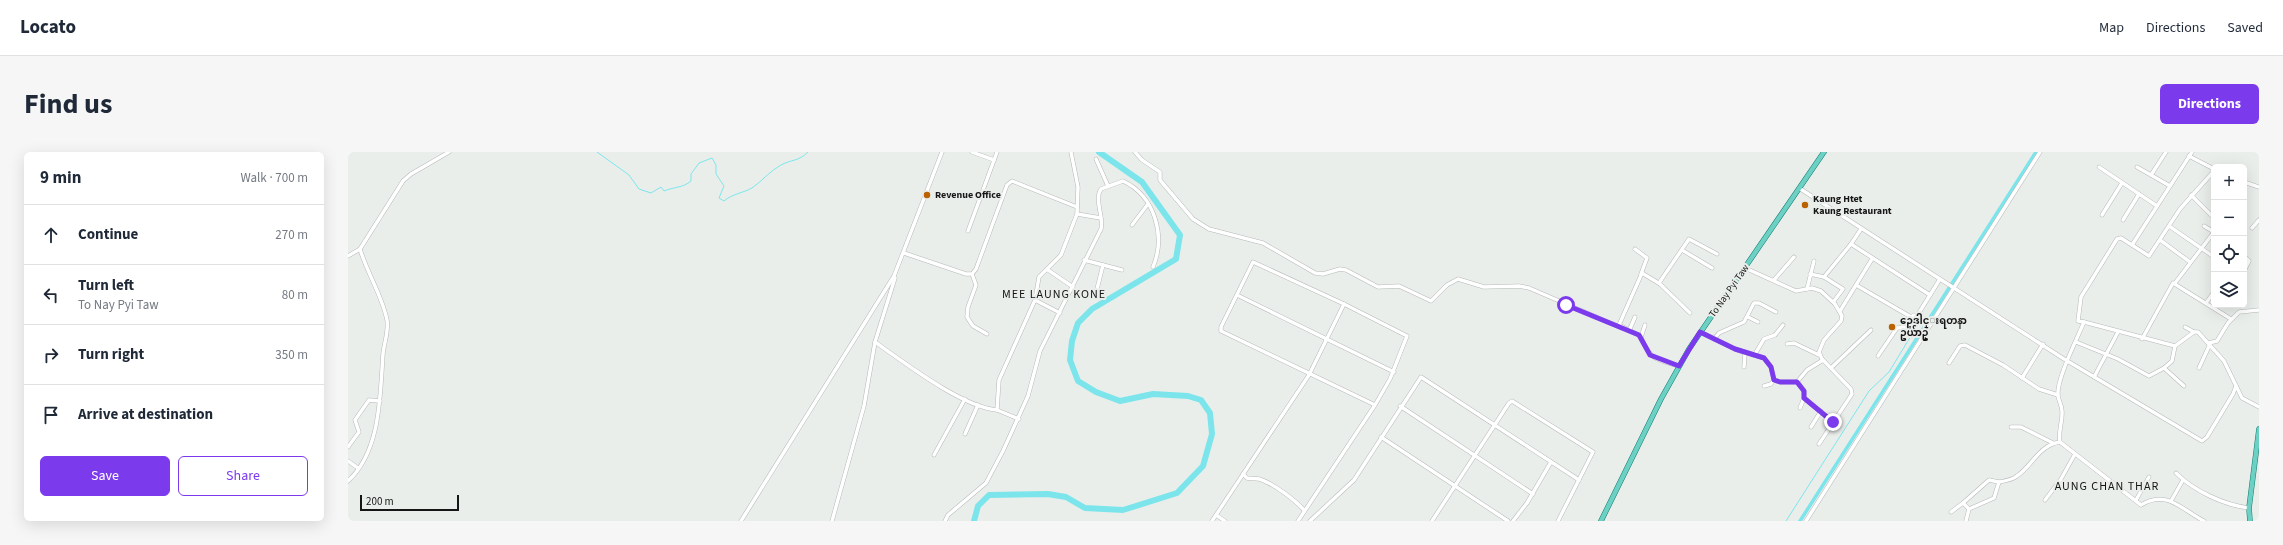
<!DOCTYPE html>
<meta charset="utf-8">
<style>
:root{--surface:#fff;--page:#f6f6f7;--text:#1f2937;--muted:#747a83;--line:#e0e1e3;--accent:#7c3aed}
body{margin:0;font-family:"Source Sans 3","Noto Sans Myanmar",sans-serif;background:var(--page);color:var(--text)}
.controls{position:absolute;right:12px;top:12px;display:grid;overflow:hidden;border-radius:6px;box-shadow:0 4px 16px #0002}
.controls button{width:36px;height:36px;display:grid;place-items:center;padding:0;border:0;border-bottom:1px solid var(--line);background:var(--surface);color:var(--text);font:20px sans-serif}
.scale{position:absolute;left:12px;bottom:10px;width:99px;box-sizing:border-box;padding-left:4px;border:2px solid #151615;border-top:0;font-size:11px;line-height:14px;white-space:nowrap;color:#151615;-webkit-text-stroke:3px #eaeeeb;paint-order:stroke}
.stop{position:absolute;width:12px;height:12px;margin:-9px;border:3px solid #7c3aed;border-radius:50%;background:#fff}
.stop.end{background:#7c3aed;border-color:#fff;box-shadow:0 1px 4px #0008}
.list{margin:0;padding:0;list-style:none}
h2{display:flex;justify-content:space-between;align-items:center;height:52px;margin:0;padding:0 16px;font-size:17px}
h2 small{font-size:13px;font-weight:400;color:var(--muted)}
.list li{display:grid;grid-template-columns:26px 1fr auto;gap:12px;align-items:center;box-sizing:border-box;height:60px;padding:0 16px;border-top:1px solid var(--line)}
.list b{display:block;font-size:15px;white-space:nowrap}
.list p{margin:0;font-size:13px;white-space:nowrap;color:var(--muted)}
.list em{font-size:13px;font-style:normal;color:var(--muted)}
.actions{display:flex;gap:8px;padding:12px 16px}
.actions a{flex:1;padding:9px 0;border:1px solid var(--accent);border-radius:6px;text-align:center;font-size:14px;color:var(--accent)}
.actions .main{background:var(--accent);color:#fff}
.icon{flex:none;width:22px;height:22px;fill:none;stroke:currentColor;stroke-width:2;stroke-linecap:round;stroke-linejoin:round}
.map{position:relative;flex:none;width:1911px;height:369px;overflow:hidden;border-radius:6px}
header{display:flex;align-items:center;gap:24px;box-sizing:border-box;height:56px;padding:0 20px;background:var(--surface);border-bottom:1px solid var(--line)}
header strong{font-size:19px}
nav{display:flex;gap:22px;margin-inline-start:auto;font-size:14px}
.intro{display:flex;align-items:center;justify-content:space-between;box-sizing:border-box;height:96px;padding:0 24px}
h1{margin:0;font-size:28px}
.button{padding:10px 18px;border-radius:6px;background:var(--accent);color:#fff;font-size:14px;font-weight:700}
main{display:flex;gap:24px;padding:0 24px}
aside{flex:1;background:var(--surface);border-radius:6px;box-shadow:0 4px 16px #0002}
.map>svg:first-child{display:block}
</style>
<header>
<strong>Locato</strong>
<nav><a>Map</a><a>Directions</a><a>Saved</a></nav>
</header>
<div class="intro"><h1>Find us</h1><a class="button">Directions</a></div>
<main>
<aside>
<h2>9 min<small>Walk · 700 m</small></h2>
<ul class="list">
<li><svg class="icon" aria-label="ahead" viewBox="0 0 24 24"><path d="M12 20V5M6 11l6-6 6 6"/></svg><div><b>Continue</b></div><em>270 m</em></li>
<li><svg class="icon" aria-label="left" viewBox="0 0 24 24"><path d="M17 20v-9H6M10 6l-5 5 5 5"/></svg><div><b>Turn left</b><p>To Nay Pyi Taw</p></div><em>80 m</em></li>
<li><svg class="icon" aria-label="right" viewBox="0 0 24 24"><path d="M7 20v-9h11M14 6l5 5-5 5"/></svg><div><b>Turn right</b></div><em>350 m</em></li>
<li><svg class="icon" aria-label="arrive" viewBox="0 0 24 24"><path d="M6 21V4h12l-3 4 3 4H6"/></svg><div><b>Arrive at destination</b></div></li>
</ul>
<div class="actions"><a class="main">Save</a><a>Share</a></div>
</aside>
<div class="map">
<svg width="1911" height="369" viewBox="0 0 1911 369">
<rect width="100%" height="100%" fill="#eaeeeb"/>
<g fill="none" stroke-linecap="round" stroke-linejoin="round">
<!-- stream -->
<g stroke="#7ce5eb" stroke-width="1">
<path d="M249,0L281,23L291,37L303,41L313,35L316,39C325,35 335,36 343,29V22L351,11L364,6L368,13V22L376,34L371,46L376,49C384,42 395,41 404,36C414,29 422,19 433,13C444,7 450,10 460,0"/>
<path d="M1438,369L1521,239L1541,220L1572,169"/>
</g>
<!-- canal -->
<path stroke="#7ce5eb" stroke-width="3.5" d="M1452,369L1688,0"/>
<!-- river -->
<path stroke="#7ce5eb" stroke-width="6" d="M626,369L630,354L641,343L700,342L718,345L737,356L775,358L829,341L855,314L864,282L862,261L853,248L840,244L805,242L772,249L748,240L730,229L722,208L724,189L730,171L744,157L828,107L832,83L794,30L751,0"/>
<!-- minor casing -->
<g stroke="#b5b9b7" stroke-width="4.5">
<g id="minor">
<path d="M624,0L646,8"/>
<path d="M787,0L794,8L812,20V28L845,67L861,77L915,91L967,121L975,122L992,117L998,118L1030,135L1051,134L1083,149L1099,133L1110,127L1136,135L1171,134L1181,136L1274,176"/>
<path d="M1841,4L1866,17"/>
<path d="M748,7L760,34"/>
<path d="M1751,15L1809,54"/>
<path d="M1789,15L1822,34"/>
<path d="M1803,23L1818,0"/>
<path d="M1896,30L1911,35"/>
<path d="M1451,36L1716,207L1854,289L1859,285L1885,242L1888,234"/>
<path d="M1843,43L1866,66"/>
<path d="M729,62L753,66"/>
<path d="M1754,63L1774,31"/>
<path d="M1775,68L1791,42"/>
<path d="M784,73L800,52"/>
<path d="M1821,74L1866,105"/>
<path d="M1856,74L1866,80"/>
<path d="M1904,76L1911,68"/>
<path d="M620,79L649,0"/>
<path d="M1812,88L1842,110"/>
<path d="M1503,92L1582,143"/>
<path d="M1784,93L1844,0"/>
<path d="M1287,97L1299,106L1293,122"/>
<path d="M1334,98L1364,116"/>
<path d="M556,101L618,122H624L628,117L659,33L664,29L729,55"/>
<path d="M0,104L12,97L55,29L63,22L101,0"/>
<path d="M1896,104L1901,109L1896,119"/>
<path d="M736,108L774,118"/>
<path d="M1397,116L1448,139L1464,136L1473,139L1487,152L1494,164L1493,169L1476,188L1471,200L1474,207L1503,237L1504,242L1471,292"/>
<path d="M700,118L725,135"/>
<path d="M624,122L628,133L620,155L619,165L625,174L639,182"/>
<path d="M1462,122L1476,125L1495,137L1486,149"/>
<path d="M1476,125L1503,92L1513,77"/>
<path d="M1426,128L1446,105"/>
<path d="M1311,131L1341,87L1369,102"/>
<path d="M1827,131L1866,80"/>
<path d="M1508,133L1563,165L1566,163L1569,165"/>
<path d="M1459,137L1466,109"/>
<path d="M748,141L755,113"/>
<path d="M889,143L1046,220"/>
<path d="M687,148L712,161"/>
<path d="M1858,151L1866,140"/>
<path d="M1492,159L1524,107"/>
<path d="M1400,165L1410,170"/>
<path d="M1736,170L1730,169L1733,145L1769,87L1773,86L1801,104L1832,57L1866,19"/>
<path d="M1837,175L1846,180"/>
<path d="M1281,179L1287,165"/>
<path d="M1352,180L1387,197L1416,206L1423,215L1426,228L1432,230H1449L1456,239V246L1485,270"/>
<path d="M1293,185L1297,173"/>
<path d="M1366,187L1371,181L1396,170L1406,151H1411L1428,160"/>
<path d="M1794,187L1825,131L1883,167"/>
<path d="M527,190C557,211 614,255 649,258"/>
<path d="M1728,190L1770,207L1801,224L1816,216L1824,209L1827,194"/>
<path d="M1861,191L1869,189L1880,171L1891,160L1911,158"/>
<path d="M1439,192L1446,191L1471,203"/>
<path d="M1407,202L1416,187L1427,183L1435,173"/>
<path d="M1530,204L1549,176L1561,175L1564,172L1592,127"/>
<path d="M1601,211L1612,194L1617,193L1655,213L1691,237L1710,243"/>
<path d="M1331,214C1306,207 1303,208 1292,184L1271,173L1294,121L1312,132L1342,161"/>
<path d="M1396,215L1397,201"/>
<path d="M1483,216L1523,178"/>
<path d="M1816,216L1836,234"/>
<path d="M1851,216L1862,192"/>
<path d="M1746,225L1770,180"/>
<path d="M1674,226L1695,192"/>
<path d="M1449,230L1459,218L1475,208"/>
<path d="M1416,234L1423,232L1426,228"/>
<path d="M1052,254L1185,342"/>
<path d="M1452,256L1456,246"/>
<path d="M671,267L649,258L651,228L687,148L691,125L713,103L729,62L730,35L723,0"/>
<path d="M1463,275L1473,259"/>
<path d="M1663,275H1673L1705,291"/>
<path d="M617,282L630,253"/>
<path d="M1033,285L1160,369"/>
<path d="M0,295L11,280L7,268L21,248L32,249"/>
<path d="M586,303L617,247"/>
<path d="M0,309L10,316"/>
<path d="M1828,321C1846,339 1876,353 1901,356"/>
<path d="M895,322L899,326C903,327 907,326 911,327C925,331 947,348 956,358"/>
<path d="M0,329C33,299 32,243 35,202C36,191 41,179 39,168C34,143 19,121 12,97"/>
<path d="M1697,348L1713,327L1727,302"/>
<path d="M1788,348L1801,325"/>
<path d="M1823,349L1835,328"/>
<path d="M1615,351L1641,328L1651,330"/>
<path d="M1603,360L1615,351L1621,357"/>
<path d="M868,363L877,369"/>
<path d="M393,369L546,124L594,0"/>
<path d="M484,369L516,254L527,190L547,126"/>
<path d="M597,369L600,363L638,331L655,299L680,244L692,199L753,77C756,66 746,47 753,37L775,29C807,44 818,84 805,115"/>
<path d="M864,369L961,223L996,152"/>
<path d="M950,369L1027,253L1042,227L1059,184L996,152L905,110L873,175V179L1027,253"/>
<path d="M962,369L1006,328L1073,225L1231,328"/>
<path d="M1084,369L1161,251L1164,249L1245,300L1210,369"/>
<path d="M1165,369L1179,351L1203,310"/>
<path d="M1458,369L1692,0"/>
<path d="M1618,369L1621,357L1646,346L1651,330C1657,329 1664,328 1669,324C1684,314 1691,293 1712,290"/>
<path d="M1856,369C1834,358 1819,337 1793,353L1712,290C1710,281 1714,271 1714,262C1715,255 1711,250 1710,244C1708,228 1729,187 1736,170L1827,194L1846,180H1850L1876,209L1894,246L1911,255"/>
</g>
</g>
<!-- major casing -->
<g stroke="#0e7c6d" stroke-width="5.5">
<g id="major">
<path d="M1253,369L1313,247L1341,197L1476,0"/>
<path d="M1902,369L1901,356L1911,277"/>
</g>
</g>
<!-- minor -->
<use href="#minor" stroke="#fff" stroke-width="3.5"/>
<!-- major -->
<use href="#major" stroke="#6cd1c4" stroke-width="4.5"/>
</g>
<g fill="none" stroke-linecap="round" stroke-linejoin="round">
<!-- route -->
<path stroke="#7c3aed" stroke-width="5" d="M1218,153L1291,183L1302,203L1331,214L1352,180L1387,197L1416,206L1423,215L1426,228L1432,230H1449L1456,239V246L1485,270"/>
</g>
<!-- markers -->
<g fill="#ba6100" stroke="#eaeeeb" stroke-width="1.5">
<circle cx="579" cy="43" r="4"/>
<circle cx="1457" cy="53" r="4"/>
<circle cx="1544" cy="175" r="4"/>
</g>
<g text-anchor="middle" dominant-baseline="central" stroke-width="4" stroke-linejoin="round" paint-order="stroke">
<!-- poi labels -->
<g font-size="10" font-weight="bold" fill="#151615" stroke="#eaeeeb" text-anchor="start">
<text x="587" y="43">Revenue Office</text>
<text x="1465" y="47">Kaung Htet<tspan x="1465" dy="12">Kaung Restaurant</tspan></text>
<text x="1552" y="169">ဥေဒါင္းရတနာ<tspan x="1552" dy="12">ဥယ်ာဥ္</tspan></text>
</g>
<!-- street labels -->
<g font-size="10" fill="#151615" stroke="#eaeeeb">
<text transform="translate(1381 139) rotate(-55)">To Nay Pyi Taw</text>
</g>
<!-- quarter labels -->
<g font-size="12" letter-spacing="1" fill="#151615" stroke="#eaeeeb">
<text x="706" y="142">MEE LAUNG KONE</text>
<text x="1759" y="334">AUNG CHAN THAR</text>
</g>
</g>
</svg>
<div class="controls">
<button>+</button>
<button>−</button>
<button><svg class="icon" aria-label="locate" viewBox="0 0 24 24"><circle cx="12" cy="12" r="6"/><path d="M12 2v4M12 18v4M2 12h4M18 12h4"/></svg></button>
<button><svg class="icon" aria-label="layers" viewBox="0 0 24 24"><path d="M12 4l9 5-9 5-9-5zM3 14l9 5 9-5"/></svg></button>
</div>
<div class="scale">200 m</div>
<div class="stop" style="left:1218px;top:153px"></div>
<div class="stop end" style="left:1485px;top:270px"></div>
</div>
</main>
